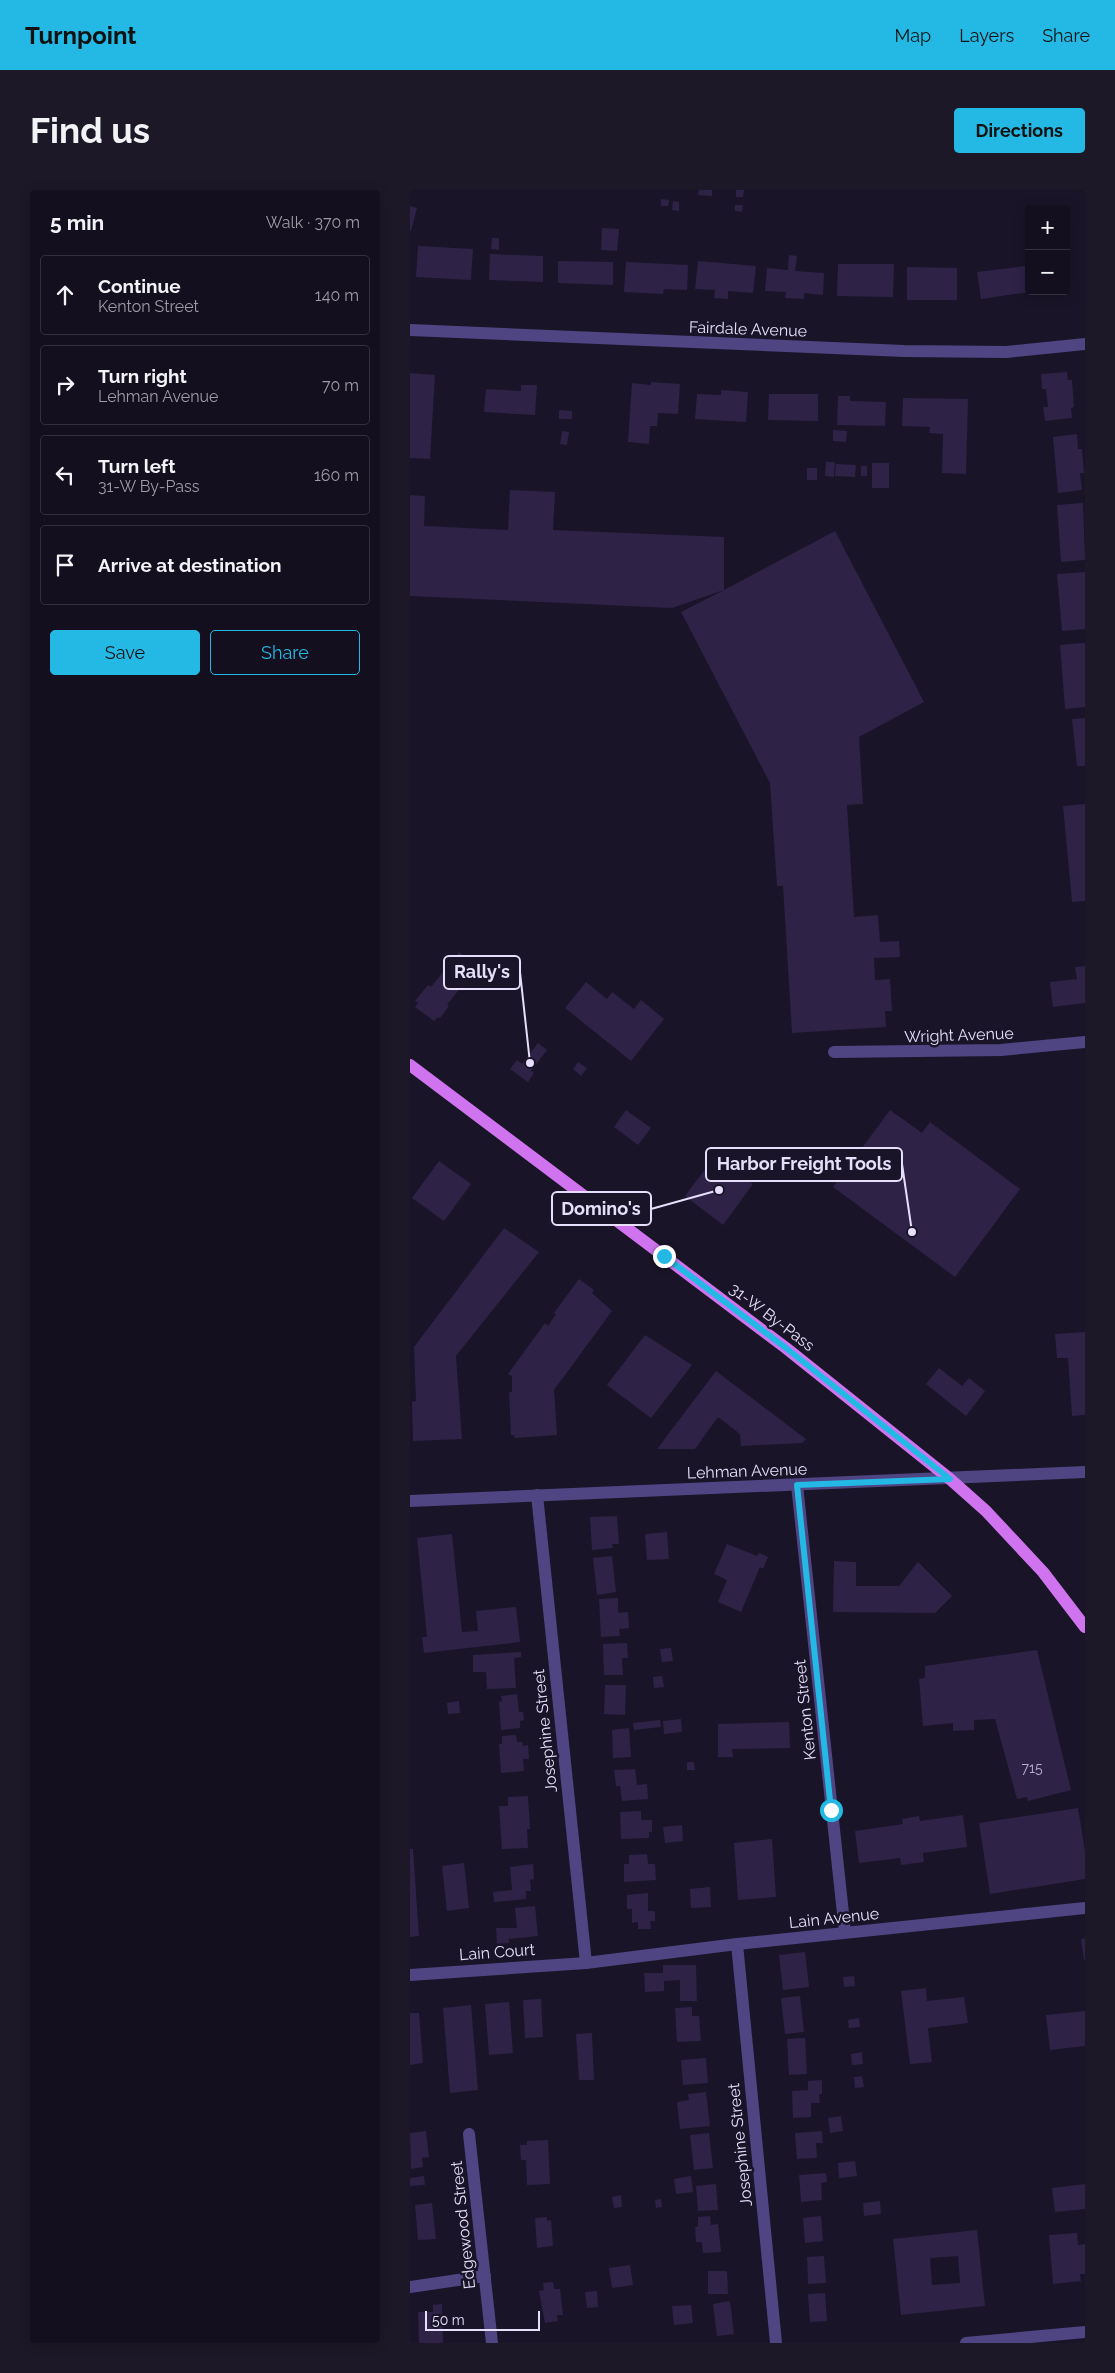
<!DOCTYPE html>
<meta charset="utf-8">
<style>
:root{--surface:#140f1e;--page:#1d1827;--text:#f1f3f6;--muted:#9d9ca4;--line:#332f3c;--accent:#23b9e4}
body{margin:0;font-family:Raleway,sans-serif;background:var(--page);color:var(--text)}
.controls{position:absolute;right:15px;top:15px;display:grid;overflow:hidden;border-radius:5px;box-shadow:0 2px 12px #0003}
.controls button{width:45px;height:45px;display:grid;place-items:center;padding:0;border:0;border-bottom:1px solid var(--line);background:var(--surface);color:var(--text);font:25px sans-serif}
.scale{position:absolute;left:15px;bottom:12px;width:115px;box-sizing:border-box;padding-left:5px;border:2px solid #e6dffb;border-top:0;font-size:14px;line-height:18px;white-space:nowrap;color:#e6dffb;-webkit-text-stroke:4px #1a1428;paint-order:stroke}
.stop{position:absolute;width:15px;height:15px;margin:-11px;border:4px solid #23b9e4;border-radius:50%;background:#fff}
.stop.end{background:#23b9e4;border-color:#fff;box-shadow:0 1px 5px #0008}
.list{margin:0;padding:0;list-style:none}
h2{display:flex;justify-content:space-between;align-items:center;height:65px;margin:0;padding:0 20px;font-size:21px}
h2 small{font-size:16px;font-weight:400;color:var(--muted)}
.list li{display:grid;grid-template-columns:32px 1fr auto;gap:15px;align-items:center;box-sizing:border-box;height:80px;margin:0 10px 10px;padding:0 10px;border:1px solid var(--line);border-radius:5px}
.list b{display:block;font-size:19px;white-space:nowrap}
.list p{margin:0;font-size:16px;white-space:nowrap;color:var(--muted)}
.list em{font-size:16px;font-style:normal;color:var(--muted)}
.actions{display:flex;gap:10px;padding:15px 20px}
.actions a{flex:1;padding:11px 0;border:1px solid var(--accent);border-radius:5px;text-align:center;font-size:18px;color:var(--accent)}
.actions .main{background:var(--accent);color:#111}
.icon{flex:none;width:28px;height:28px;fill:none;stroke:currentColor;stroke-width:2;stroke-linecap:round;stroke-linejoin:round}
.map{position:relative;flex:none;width:675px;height:2153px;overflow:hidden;border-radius:5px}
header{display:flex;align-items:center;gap:30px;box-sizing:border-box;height:70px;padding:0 25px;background:var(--accent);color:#111}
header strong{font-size:24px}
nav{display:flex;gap:28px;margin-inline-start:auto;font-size:18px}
.intro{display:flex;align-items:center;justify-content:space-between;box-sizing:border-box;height:120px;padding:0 30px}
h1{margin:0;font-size:35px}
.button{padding:12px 22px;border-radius:5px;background:var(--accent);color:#111;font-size:18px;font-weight:700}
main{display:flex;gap:30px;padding:0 30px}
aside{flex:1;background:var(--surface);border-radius:5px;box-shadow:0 2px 12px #0003}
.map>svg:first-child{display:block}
</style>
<header>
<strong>Turnpoint</strong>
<nav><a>Map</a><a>Layers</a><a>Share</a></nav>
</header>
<div class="intro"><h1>Find us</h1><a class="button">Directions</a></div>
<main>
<aside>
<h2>5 min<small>Walk · 370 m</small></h2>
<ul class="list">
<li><svg class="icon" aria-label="ahead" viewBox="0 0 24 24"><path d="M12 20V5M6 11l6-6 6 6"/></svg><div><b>Continue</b><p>Kenton Street</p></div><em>140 m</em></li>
<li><svg class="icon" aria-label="right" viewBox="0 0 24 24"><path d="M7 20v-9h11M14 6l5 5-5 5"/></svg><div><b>Turn right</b><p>Lehman Avenue</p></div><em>70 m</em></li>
<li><svg class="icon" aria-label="left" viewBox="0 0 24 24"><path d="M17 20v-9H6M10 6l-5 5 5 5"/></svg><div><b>Turn left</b><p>31-W By-Pass</p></div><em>160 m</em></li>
<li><svg class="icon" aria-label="arrive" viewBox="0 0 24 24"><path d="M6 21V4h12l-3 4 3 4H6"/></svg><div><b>Arrive at destination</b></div></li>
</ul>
<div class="actions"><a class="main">Save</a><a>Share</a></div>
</aside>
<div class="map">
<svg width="675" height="2153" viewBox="0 0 675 2153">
<rect width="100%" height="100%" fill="#1a1428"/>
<!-- building -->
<g fill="#2e2247" fill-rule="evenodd">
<path d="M289,0H302V6L288,5Z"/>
<path d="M326,0H334L333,7H326Z"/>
<path d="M251,9L259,10L258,16H251Z"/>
<path d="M263,11L269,12V21L262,20Z"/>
<path d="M325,15H333L332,22L325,21Z"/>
<path d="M0,16L7,18L1,41H0Z"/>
<path d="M192,38L209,39L207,61L191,60Z"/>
<path d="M82,48H89V60L81,59Z"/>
<path d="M8,56L63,59L61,90L6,87Z"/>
<path d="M656,62L660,91H656Z"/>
<path d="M80,64L133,66V92L79,90Z"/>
<path d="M379,65L387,66L385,81L414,83L413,105L394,103V109L375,108L376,102L355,101L357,78L378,80Z"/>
<path d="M148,71L203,72V95L148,93Z"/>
<path d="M288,71L346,76L343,103L318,101V109L304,108L305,100L285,99Z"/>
<path d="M216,72L278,75L277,100L254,99L253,104L214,102Z"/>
<path d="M428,74H484L483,107L427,106Z"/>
<path d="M615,76L619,102L571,109L567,82Z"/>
<path d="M497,77L547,78V110H497Z"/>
<path d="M657,182L658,190H662L664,217L661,218L662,228L635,231L633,217H638L636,199H632L631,184Z"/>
<path d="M0,183L25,185L20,269L0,268Z"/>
<path d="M241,192L270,194L268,224L248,223L247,236H240L239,254L218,252L222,193L241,195Z"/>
<path d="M111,195H127L125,225L74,222L76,199L111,201Z"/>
<path d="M311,200L338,202L336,232L285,229L287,204L311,205Z"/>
<path d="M359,204H408V231L358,230Z"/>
<path d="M428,206H440V211L476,212L475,236L427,235Z"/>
<path d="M493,208L558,209L556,284L532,283L533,244L519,243L520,237L492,236Z"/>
<path d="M149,220L162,221V229H149Z"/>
<path d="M423,240L437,241L436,252L423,251Z"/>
<path d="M152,241L159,242L157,255L150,254Z"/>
<path d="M667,244L668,259H672L674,283H670L672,300L648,303L643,247Z"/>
<path d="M416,272H425L424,287L415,286Z"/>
<rect x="462" y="273" width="17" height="25"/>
<path d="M426,274L446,275L445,287L425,286Z"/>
<rect x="451" y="276" width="6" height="10"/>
<rect x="397" y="278" width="10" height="12"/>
<path d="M100,300L145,302L143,340L314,347V400L425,341L514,512L449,547L453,614L437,615L444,727L468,725L470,752L489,751L490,767L464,768L465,790L480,789L482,821H475L476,837L382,843L373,696H367L360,593L271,422L314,400L262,418L0,406V305L15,306L14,336L98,340Z"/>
<path d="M673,313L675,370L651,372L647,315Z"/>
<path d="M675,382V439L652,441L647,384Z"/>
<path d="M671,453H675V517L655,519L650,455Z"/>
<path d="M675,528V576H667L662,529Z"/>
<path d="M675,614V711L662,712L653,616Z"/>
<path d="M49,762L67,776L37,815L39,816L30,828L28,827L24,831L5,817L8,813L5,811L18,795L21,797Z"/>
<path d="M675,776V813L643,817L640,792L667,789L665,777Z"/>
<path d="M176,792L197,809L202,802L224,819L231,810L254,829L221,871L155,818Z"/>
<path d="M128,853L137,860L121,881L124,883L118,892L100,879L107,870L112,874Z"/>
<path d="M168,872L177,878L171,886L163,879Z"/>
<path d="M216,920L241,938L228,955L204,937Z"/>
<path d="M480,920L512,943L520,932L610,999L545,1087L423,997Z"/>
<path d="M305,966L343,994L313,1035L275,1006Z"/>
<path d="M29,971L61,994L34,1031L2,1008Z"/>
<path d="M94,1038L129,1062L46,1166L52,1249L3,1251L2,1212L6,1211L4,1157Z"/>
<path d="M169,1089L184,1100L182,1103L202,1121L144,1200L147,1245L104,1248L105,1245H101L99,1202H102V1186L98,1184L135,1133L138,1136L146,1124L144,1123Z"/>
<path d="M675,1142V1225L662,1226L658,1168H647L645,1144Z"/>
<path d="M235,1145L282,1175L241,1228L197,1195Z"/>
<path d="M529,1178L552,1196L559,1188L575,1201L556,1226L516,1194Z"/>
<path d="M306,1181L396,1249L392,1253L331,1256L330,1244L308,1227L285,1259H247Z"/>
<path d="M207,1326L209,1354H202L203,1358L182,1360L180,1327Z"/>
<path d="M257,1342L259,1369L237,1370L235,1344Z"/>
<path d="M42,1344L52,1442L68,1441L66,1421L106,1417L110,1452L14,1463L12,1447H17L7,1348Z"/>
<path d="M317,1354L347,1366L349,1363L358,1367L353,1379L350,1377L331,1422L308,1412L317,1390L304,1384Z"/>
<path d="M202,1366L206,1402L187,1405L183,1368Z"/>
<path d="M424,1371L446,1372V1396H489L508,1372L542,1406L525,1423L423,1422Z"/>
<path d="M208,1408V1423L218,1422L219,1438L209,1439L210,1446L191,1447L189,1409Z"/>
<path d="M217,1453L218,1468H212L213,1485H194L193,1454Z"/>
<path d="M261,1458L263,1471L252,1472L250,1459Z"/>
<path d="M627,1460L661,1600L618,1611L617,1607L607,1609L585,1529L564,1530V1540L543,1541V1533L513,1536L509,1489L515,1488V1476Z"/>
<path d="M111,1462V1467L104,1468L106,1498L77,1499L76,1482H63V1465Z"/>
<path d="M252,1486L254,1497L244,1498L243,1487Z"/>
<path d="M195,1495H216L215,1525L194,1524Z"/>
<path d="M107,1504L109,1522H113L114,1530L110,1531V1538L91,1540L89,1512L92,1511L91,1506Z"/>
<path d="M49,1511L50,1523L38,1524L37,1513Z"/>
<path d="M271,1529L272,1542L254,1544L253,1531Z"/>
<path d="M250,1530L251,1537L224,1540L223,1533Z"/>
<path d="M379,1532L380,1558L322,1559L323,1567H308V1534Z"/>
<path d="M219,1538L221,1567L203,1568L202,1540Z"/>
<path d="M106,1545L107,1552H112L113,1556L118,1555L119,1569H113L114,1581L91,1583L89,1554H92V1546Z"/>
<path d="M277,1572H284L285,1580H277Z"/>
<path d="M225,1579L227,1595L237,1594L238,1609L212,1611L210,1596H206L204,1580Z"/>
<path d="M118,1606L120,1639H117L118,1658L92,1659L89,1616H98V1607Z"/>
<path d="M668,1618L675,1661V1689L580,1704L569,1633Z"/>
<path d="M231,1621V1630H242V1642H239V1648L211,1649L210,1622Z"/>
<path d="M553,1625L557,1657L513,1663L514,1672L491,1675L490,1668L449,1673L445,1641L493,1634L492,1629L509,1626L510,1631Z"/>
<path d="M272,1635L273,1651L255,1653L253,1637Z"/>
<path d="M362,1649L366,1707L328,1710L324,1653Z"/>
<path d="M0,1659H3L9,1746L0,1747Z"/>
<path d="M237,1664L238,1674H245L246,1690L214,1692V1674H219V1665Z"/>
<path d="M54,1673L59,1718L37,1721L32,1676Z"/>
<path d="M123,1674L124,1689L120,1690L121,1701H116V1709L84,1712L83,1702L102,1700L100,1677Z"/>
<path d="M300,1697L301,1717L281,1718L280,1699Z"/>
<path d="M238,1703V1721H245V1731H240L241,1739H228V1732L222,1733V1719H217V1705Z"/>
<path d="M125,1716L128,1746L99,1749V1753L87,1754L86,1738H107L105,1718Z"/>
<path d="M675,1748V1770H674L671,1749Z"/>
<path d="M395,1762L399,1797L373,1800L369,1765Z"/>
<path d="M253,1775H286L287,1811H270V1790L254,1791V1801L235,1802L234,1783H253Z"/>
<path d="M444,1786L445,1796L434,1797L433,1787Z"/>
<path d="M516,1798L517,1811L554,1807L558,1833L518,1838L522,1872L500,1874L491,1801Z"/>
<path d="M390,1806L394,1842L375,1844L371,1808Z"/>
<path d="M131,1809L133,1847L115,1848L113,1810Z"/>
<path d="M99,1812L103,1863L79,1865L75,1814Z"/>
<path d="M61,1815L68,1900L40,1903L33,1818Z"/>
<path d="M282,1817V1826H289L291,1851L267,1852L265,1818Z"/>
<path d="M675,1821V1856L640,1860L636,1825Z"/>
<path d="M0,1823H9L13,1873L0,1875Z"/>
<path d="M449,1828L450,1837L439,1838L438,1830Z"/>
<path d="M182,1843L184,1890H169L166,1844Z"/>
<path d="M395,1848L397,1884L379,1885L377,1849Z"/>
<path d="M452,1862L453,1874L442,1875L441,1864Z"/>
<path d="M296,1868L298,1893L273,1895L271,1870Z"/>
<path d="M452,1886L454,1897L445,1898L444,1887Z"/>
<path d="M412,1890V1904H409L410,1913H401V1927L383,1928L382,1901L398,1900V1891Z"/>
<path d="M296,1902L300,1936L270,1939L267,1912L279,1910L278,1904Z"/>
<path d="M431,1926L433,1941L420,1943L418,1928Z"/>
<path d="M16,1941L19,1967L12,1968L13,1977L1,1979L0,1943Z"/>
<path d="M412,1941L413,1953H406L407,1968L387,1969L385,1943Z"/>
<path d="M299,1943L303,1978L284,1980L280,1945Z"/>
<path d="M138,1950L140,1994L117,1995L116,1970H111L110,1955H117V1951Z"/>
<path d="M445,1971L447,1986L429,1988L428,1973Z"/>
<path d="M416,1983L417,1992L411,1993L412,2010L391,2012L389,1985Z"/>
<path d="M14,1986L15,1995L0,1996V1988Z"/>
<path d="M281,1986L283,2002L266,2004L264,1989Z"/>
<path d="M306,1994L308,2020L288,2021L286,1996Z"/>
<path d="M675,1994V2019L645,2022L642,1998Z"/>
<path d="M211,2005L212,2017L204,2018L202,2007Z"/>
<path d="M251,2009L252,2017L246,2018L245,2010Z"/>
<path d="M470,2011L471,2024L454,2026L453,2013Z"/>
<path d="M22,2013L26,2049L8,2050L5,2015Z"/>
<path d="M300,2026L301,2035L308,2034L311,2062L293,2063L292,2052H286L285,2037H288V2027Z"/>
<path d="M411,2026L413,2051L395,2053L393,2028Z"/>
<path d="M137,2027V2031L141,2030L143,2056L127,2058L125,2028Z"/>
<path d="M567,2040L575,2116L491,2125L483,2049ZM548,2066L550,2093L522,2095L520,2068Z"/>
<path d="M667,2043L668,2055L675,2054V2084H670L671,2091L643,2094L639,2045Z"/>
<path d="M414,2066L416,2093L398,2094L397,2067Z"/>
<path d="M220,2075L223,2095L202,2098L199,2078Z"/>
<path d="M298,2081H317L318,2104H298Z"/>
<path d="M143,2092L144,2099H150L153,2125H147L148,2131L135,2133L129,2101L134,2100L133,2093Z"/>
<path d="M187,2101L188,2117L177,2118L175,2102Z"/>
<path d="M415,2103L417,2131L400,2132L398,2104Z"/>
<path d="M320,2111L324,2144L307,2146L303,2114Z"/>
<path d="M32,2114L33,2153H9L8,2122H23V2115Z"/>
<path d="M281,2115L283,2133L264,2135L262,2116Z"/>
</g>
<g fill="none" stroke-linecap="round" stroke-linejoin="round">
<!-- minor -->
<g stroke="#4e4582" stroke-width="12">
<path d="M0,140L494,161L596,162L675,154"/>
<path d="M424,862L591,860L675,852"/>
<path d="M387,1295L435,1742"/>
<path d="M127,1305L176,1773"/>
<path d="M0,1311L675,1282"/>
<path d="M327,1754L366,2153"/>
<path d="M0,1785L176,1773L327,1754L675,1718"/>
<path d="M59,1944L82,2153"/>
<path d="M0,2097L75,2086"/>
<path d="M556,2153L675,2142"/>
</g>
<!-- major -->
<path stroke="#cf74ee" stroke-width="12" d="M0,875L376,1158L540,1289L576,1321L633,1382L675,1437"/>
</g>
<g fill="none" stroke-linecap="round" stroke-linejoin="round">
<!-- route -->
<path stroke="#23b9e4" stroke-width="6" d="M254,1066L376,1158L540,1289L387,1295L421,1620"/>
</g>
<g text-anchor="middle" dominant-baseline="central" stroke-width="5" stroke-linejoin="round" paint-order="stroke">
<!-- number labels -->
<g font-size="14" fill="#b8b0ce">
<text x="622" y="1578">715</text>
</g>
<!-- street labels -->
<g font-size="16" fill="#e6dffb" stroke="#1a1428">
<text transform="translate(338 139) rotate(2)">Fairdale Avenue</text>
<text transform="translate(549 845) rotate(-2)">Wright Avenue</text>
<text transform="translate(362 1127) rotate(37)">31-W By-Pass</text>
<text transform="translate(337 1281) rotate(-2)">Lehman Avenue</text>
<text transform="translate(395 1520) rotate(-96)">Kenton Street</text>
<text transform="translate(135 1541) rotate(-96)">Josephine Street</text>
<text transform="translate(424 1728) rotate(-6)">Lain Avenue</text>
<text transform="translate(87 1762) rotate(-4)">Lain Court</text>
<text transform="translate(330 1955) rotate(-96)">Josephine Street</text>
<text transform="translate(53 2035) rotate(-96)">Edgewood Street</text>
</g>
</g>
<!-- callouts -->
<path fill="none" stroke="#e6dffb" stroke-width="2" d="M120 873L110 782M502 1042L492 974M309 1000L241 1019"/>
<g fill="#e6dffb" stroke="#1a1428" stroke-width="2">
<circle cx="120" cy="873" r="5"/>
<circle cx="502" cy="1042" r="5"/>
<circle cx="309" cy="1000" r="5"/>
</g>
<g fill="#1a1428" stroke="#e6dffb" stroke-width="2">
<rect x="34" y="766" width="76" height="33" rx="5"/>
<rect x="296" y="958" width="196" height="33" rx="5"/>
<rect x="142" y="1002" width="99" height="33" rx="5"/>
</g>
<g font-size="18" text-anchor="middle" font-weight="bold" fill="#e6dffb">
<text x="72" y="788">Rally's</text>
<text x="394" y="980">Harbor Freight Tools</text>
<text x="191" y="1025">Domino's</text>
</g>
</svg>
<div class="controls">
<button>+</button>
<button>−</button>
</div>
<div class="scale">50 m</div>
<div class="stop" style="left:421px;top:1620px"></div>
<div class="stop end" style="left:254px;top:1066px"></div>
</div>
</main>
